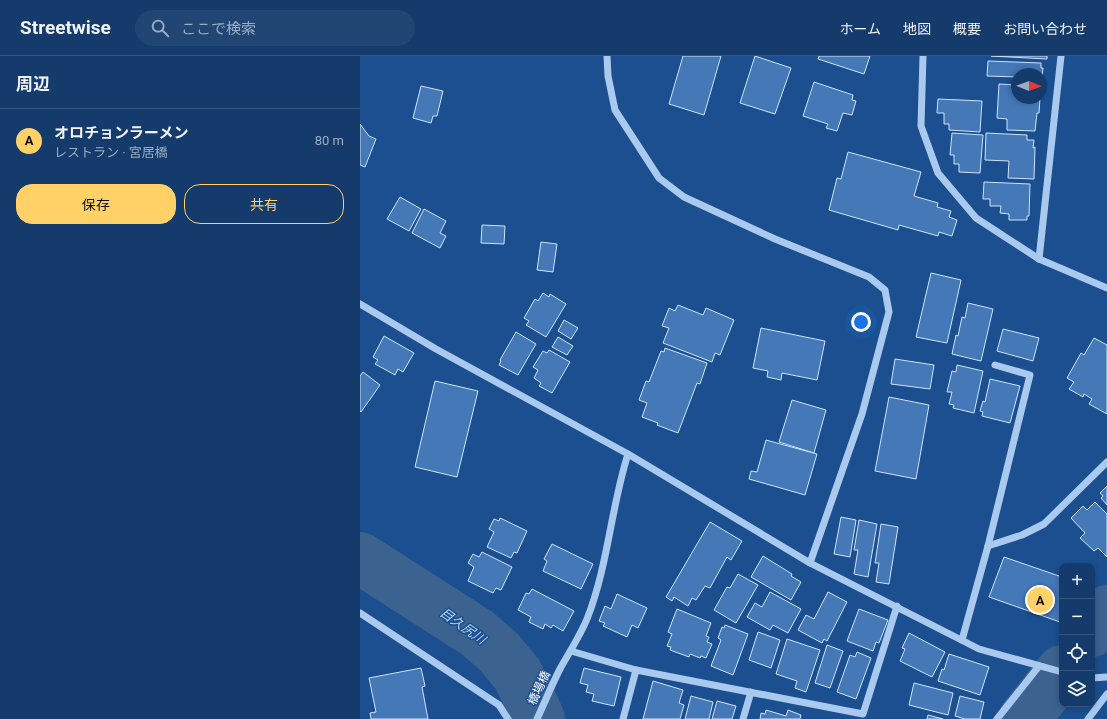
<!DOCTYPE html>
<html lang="ja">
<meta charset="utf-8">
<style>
:root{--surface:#143b6b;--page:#214673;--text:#f1f3f6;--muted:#9dadc1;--line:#33557e;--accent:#ffd166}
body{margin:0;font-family:Roboto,"Noto Sans JP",sans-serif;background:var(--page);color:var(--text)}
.controls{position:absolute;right:12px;bottom:12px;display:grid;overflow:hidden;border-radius:8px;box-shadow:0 2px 6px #0003}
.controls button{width:36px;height:36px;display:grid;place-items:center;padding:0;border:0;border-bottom:1px solid var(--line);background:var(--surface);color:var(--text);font:20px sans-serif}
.compass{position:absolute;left:651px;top:12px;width:36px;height:36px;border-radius:50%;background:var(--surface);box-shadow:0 2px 6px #0003;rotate:91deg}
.you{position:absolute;left:501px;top:266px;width:14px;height:14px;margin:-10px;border:3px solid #fff;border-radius:50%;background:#1a73e8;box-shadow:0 0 0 6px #1a73e833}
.badge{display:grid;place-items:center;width:26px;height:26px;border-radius:50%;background:var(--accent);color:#111;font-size:13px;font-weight:700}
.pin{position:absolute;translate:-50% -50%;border:2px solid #fff;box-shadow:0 1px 4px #0006}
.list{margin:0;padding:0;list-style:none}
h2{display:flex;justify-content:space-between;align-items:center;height:52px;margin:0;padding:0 16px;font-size:17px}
h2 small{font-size:13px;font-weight:400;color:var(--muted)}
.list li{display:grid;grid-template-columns:26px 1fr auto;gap:12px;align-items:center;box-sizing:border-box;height:64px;padding:0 16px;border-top:1px solid var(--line)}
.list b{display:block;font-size:15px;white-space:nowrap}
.list p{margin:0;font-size:13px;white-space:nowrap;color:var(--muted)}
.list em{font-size:13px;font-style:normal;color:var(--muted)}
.actions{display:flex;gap:8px;padding:12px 16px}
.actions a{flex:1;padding:9px 0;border:1px solid var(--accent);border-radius:16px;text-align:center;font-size:14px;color:var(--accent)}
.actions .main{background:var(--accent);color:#111}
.icon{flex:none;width:22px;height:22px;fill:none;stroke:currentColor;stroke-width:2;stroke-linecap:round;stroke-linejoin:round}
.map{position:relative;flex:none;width:747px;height:663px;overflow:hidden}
header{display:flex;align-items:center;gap:24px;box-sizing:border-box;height:56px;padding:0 20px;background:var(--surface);border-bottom:1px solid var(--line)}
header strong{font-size:19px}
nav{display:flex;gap:22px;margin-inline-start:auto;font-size:14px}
.search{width:280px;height:36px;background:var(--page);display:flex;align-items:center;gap:10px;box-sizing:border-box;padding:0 14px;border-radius:22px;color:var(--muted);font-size:15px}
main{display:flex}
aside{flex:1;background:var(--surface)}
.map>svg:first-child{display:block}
</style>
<header>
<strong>Streetwise</strong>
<div class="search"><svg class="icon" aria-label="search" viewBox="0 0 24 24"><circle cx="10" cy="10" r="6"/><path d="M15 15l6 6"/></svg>ここで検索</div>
<nav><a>ホーム</a><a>地図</a><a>概要</a><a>お問い合わせ</a></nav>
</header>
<main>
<aside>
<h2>周辺<small></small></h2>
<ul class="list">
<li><span class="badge">A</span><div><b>オロチョンラーメン</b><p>レストラン · 宮居橋</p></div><em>80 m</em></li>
</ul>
<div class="actions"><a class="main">保存</a><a>共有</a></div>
</aside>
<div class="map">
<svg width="747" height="663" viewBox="0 0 747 663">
<rect width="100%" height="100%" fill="#1b4f8f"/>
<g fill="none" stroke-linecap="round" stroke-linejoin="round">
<!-- river -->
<g stroke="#3c6290" stroke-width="52">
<path d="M0,502L117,577L139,596L157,618L171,645L179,663"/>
<path d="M732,575L747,555"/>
<path d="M664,663L702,615"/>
</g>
</g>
<!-- building -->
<g fill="#4478b7" stroke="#cfe3fa">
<path d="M323,0H361L344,59L309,48Z"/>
<path d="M395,0L431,12L415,58L380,47Z"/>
<path d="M459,0H510L504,18L458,3Z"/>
<path d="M631,0H687V3Z"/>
<path d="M628,5L681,7V12H683L682,22H681V18H657V21L627,20Z"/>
<path d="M454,26L493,39L492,44L496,45L492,59L483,57L477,75L466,72L468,68L443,60Z"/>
<path d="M639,28L657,29V42H680L679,57H677L675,75L647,74V63L637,62Z"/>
<path d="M61,30L83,35L77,60H73L71,67L53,62Z"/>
<path d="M578,43L622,45L620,76L589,74V68H584V57H577Z"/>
<path d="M0,68L9,80L16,83L5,111L0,109Z"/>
<path d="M592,77L623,79L620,117L599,116V108H594V99H590Z"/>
<path d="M626,77L667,79V84H674L673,92L675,91L674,123L648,122L649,105L625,104Z"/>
<path d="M488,96L561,116L554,140L578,147L577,151L591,155L589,161L597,164L592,180L579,176L578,180L539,169L538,174L469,154L477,122L481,123Z"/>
<path d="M624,126L670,128L669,160H667V164H649V158L640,157L641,150H630V143H623Z"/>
<path d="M40,141L61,153L49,175L27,163Z"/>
<path d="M64,153L86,165L80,177L86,180L80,192L52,177Z"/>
<path d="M122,169L145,170L144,188L121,187Z"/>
<path d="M181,186L197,188L193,216L177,214Z"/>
<path d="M571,217L601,224L587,287L556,281Z"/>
<path d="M183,237L189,241L190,238L206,248L186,281L166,269L169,265L164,262L175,243L178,245Z"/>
<path d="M608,247L633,253L621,305L592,298L596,279L598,280L602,261L605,262Z"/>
<path d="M318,249L343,259L346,252L374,264L360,299L355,297L352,306L303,287L309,272L302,270L309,252L315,255Z"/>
<path d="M204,264L218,272L211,283L198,275Z"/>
<path d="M401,272L465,285L457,324L422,317L421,324L407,321L408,315L393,312Z"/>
<path d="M643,273L679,282L673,305L637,295Z"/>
<path d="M156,276L176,288L158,319L139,309L141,305L140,304Z"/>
<path d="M24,280L54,297L43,316L38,313L35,319L15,308L18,304L13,301Z"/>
<path d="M198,281L213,290L207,299L192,291Z"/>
<path d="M734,282L747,289V358L729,348L732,343L724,338L723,341L709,333L714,326L707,322L721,297L724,299Z"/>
<path d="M305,292L347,307L340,328L337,327L318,377L297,369L298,367L282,361L287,347L279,344L286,325L289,326L301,295L304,296Z"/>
<path d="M189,294L210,306L192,337L179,330L181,327L174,322L178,314L173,311L183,295L187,297Z"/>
<path d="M535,303L574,309L570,333L531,328Z"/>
<path d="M597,309L623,315L614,357L593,352L594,349L589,348L592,336H587L592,315L596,316Z"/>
<path d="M3,316L20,329L1,356L0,355V320Z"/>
<path d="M630,323L660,330L650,367L622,360L623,356L620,355L623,345L625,346Z"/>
<path d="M75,325L118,335L97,421L55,411Z"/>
<path d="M529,341L569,349L556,423L515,415Z"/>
<path d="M432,344L466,354L454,397L419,386Z"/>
<path d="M406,384L457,398L445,439L389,423L391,415L397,416Z"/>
<path d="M747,430V449L741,442L743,440L740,437Z"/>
<path d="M735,446L747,458V501L738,492L734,495L720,482L725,477L711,462L723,450L727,454Z"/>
<path d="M481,461L496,464L490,501L474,498Z"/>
<path d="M140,462L167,475L157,497L154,496L151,502L127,491L134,476L129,473L134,463L139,465Z"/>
<path d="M499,464L517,468L508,521L494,518L498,494H494Z"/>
<path d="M350,466L382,485L371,504L367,501L350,532L345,530L336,544L332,542L328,550L314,541L312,545L306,541Z"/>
<path d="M521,468L538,471L529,528L516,526L519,507H515Z"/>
<path d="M192,488L233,508L221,533L183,515L187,505L184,503Z"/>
<path d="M122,496L152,511L141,534L136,532L133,537L108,525L114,511L108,507L113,498L119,501Z"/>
<path d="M403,500L432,518L431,520L441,526L431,544L391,521Z"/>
<path d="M644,501L702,521V560L700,566L629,541Z"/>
<path d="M378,518L398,529L376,567L354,554L367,531L370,532Z"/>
<path d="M172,533L214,555L203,575L193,569L191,572L185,568L183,573L169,566L171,561L158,554L166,537L169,538Z"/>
<path d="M410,536L441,553L428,577L413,569L410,574L387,561L395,547L402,551Z"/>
<path d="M468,536L487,546L467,585L464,583L462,587L438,574L446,559L454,563Z"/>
<path d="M257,538L287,552L278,572L272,569L267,581L243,570L245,567L239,565L245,550L251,553Z"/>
<path d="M317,553L351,567L346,580L349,581L347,586L352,588L346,602L341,600L340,602L330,598L329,601L310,594L311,591L307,590L312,578L308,576Z"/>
<path d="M499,553L528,564L519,587L516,586L513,595L487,585Z"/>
<path d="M365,569L388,578L373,619L351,610L361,584L358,582L362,571L364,572Z"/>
<path d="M398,576L420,584L411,612L389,604Z"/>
<path d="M549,577L585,596L572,621L540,605L545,593L542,592Z"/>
<path d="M427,583L460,594L446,636L435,632L437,625L416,618Z"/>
<path d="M467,589L483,595L470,632L455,627Z"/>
<path d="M497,596L511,602L496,643L477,636L490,599L495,601Z"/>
<path d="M589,598L629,611L620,639L578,625L582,613L584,614Z"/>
<path d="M61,612L65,630L62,631L68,663H11L10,657L16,656L9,622Z"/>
<path d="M224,612L261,621L254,650L232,645L234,638L226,636L228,629L220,627Z"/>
<path d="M293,625L323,634L319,647L324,649L320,663H283Z"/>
<path d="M554,627L593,637L588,659L549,649Z"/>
<path d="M331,640L353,646L349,663H325Z"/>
<path d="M600,640L624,646L620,663H605L595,660Z"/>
<path d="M357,645L376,650L372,663H352Z"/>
<path d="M406,654L426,660L428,654L441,659L440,663H400L401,657L405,658Z"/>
<path d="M568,659L583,663H567Z"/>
</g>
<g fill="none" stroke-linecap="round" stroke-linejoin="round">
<!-- minor -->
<g stroke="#a9c9ee" stroke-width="7">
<path d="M247,0L248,20L255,54L299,122L324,141L415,183L509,221L525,234L529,256L502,358L450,507"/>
<path d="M563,0L561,70L578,117L616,162L679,203L747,232"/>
<path d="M679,203L701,0"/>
<path d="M0,248L76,293L268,398L450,507L619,593L702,616"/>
<path d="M628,490L662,479L684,468L747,406"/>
<path d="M0,557L139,649L148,663"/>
<path d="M602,584L628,490L670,319L635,309"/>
<path d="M211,595L276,614L503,658L537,550"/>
<path d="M732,622L747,621"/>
<path d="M177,663C185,646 192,628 201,611C210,595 220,580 227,563C248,510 251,451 268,398"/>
<path d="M263,663L276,614"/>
<path d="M383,663L391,636"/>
<path d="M637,663L679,610"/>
<path d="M728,663L747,638"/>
</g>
</g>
<g text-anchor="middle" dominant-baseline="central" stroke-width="3" stroke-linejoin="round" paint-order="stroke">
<!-- street labels -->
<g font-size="12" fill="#fff" stroke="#1b4f8f">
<text transform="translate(179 632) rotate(-65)">橋場橋</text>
</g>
<!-- water labels -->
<g font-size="13" font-style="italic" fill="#b5d3f5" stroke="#1b4f8f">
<text transform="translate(103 570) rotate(35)">目久尻川</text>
</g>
</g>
</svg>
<div class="controls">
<button>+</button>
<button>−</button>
<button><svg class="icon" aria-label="locate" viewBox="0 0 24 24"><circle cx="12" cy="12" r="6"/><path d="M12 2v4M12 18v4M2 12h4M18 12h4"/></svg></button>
<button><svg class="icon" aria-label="layers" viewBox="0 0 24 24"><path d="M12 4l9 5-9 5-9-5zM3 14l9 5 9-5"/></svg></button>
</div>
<svg class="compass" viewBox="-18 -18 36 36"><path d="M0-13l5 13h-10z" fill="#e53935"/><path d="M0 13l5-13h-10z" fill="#9dadc1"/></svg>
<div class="you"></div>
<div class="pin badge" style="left:680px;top:544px">A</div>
</div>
</main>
